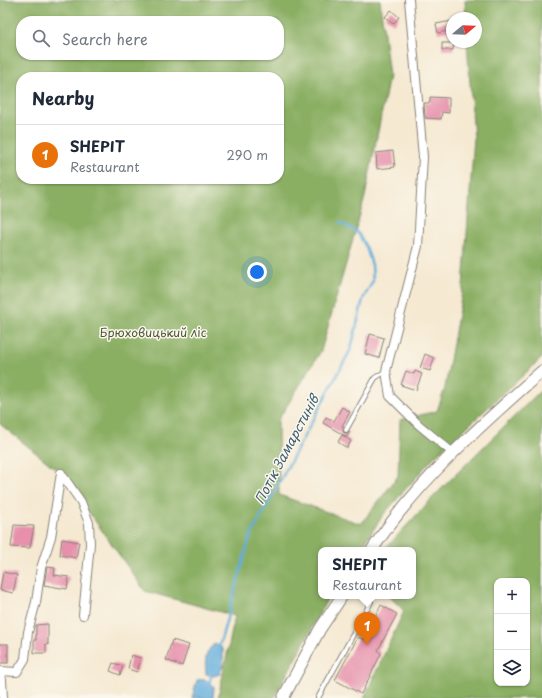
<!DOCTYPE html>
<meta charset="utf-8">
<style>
:root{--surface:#fff;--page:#f6f6f7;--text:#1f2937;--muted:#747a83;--line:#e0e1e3;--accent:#111827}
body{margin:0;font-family:"Playpen Sans",sans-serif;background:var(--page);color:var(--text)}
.controls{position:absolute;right:12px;bottom:12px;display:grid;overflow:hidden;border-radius:8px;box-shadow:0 1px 3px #0004}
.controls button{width:36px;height:36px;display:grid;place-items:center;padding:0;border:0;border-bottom:1px solid var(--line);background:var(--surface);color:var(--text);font:20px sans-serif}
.compass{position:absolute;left:446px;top:12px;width:36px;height:36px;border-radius:50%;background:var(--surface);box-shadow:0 1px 3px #0004;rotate:71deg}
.you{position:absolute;left:257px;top:272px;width:14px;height:14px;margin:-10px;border:3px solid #fff;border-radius:50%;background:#1a73e8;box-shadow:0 0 0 6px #1a73e833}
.badge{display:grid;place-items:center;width:26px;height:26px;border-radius:50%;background:var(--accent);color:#fff;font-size:13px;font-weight:700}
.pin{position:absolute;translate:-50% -33px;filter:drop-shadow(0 1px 2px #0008)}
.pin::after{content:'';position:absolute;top:21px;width:14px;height:12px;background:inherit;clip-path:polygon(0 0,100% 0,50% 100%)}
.popup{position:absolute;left:318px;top:547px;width:98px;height:52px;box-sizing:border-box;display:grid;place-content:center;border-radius:8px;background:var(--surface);filter:drop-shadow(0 1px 3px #0005);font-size:13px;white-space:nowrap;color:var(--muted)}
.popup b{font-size:15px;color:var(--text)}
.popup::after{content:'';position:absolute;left:50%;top:100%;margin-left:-8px;border:8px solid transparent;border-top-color:var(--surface)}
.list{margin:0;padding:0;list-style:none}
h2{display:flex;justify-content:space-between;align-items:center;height:52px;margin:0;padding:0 16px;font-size:17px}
h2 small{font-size:13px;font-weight:400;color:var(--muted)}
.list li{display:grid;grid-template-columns:26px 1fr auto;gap:12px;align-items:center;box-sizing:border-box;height:60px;padding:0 16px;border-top:1px solid var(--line)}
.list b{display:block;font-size:15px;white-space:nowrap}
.list p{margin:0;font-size:13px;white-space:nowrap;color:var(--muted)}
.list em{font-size:13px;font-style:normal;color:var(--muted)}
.icon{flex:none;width:22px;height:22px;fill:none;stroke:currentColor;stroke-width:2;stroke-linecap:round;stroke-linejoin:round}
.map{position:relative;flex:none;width:542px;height:698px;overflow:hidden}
.search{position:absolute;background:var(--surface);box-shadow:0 1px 3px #0004;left:16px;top:16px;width:268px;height:44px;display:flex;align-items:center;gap:10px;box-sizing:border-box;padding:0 14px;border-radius:16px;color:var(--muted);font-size:15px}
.panel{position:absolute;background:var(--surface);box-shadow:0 1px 3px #0004;left:16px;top:72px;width:268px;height:112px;border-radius:16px}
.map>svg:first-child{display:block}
</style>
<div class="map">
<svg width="542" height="698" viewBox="0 0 542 698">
<rect width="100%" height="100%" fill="#fbf7ec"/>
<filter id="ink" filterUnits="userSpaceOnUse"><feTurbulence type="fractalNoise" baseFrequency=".025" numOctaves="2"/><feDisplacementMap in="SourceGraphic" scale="8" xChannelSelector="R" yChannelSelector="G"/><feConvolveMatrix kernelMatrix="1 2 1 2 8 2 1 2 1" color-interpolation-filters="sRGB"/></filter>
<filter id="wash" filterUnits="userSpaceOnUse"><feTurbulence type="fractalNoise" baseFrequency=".012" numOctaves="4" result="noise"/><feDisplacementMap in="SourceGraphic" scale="16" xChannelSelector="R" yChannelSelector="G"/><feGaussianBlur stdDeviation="0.9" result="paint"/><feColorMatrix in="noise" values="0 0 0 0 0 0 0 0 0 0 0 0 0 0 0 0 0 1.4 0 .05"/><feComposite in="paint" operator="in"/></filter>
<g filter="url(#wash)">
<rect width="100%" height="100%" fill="#f5e9d2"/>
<!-- forest -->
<g fill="#8aaf64" stroke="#536640" fill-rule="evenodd">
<path d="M0,0H380L389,76L365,197L321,351L278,420L279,495L361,524L398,476L400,420L437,411L445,388L463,287L474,138L467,42H476V18H466L465,0H542V358L433,458L383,515L360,550H321V596H329L274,698H218L235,616L145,591L61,473L0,424ZM21,21H279V55H21ZM21,77H279V179H21Z"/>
<path d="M542,389V698H364L404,611L389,596H413V550H384L436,494ZM497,581H527V683H497Z"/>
</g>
<!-- water -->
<g fill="#64addc" stroke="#40647c">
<path d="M215,644H218L223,649V664L220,674L213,676L206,674C205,663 204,651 215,644Z"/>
<path d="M197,680C205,679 210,680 214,687L213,698H192Z"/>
</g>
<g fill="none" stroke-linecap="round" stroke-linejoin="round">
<!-- stream -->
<g stroke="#64addc" stroke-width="2.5">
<path d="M219,647L250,537L351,349L363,299L373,281L372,265L366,247L358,233L340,222"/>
<path d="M209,684L212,673"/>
</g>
</g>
<g id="blocks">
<!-- building -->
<g fill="#e690ab">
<path d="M391,10L399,17L393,24L385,17Z"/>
<path d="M452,21V30L438,33L436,24Z"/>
<path d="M442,43H454L453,50H442Z"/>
<path d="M430,97L449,98V113L442,112L441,119L425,118L424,103H430Z"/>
<path d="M393,151L395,167L377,169L376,153Z"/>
<path d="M370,334L384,338L379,358L365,354Z"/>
<path d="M425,354L434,358L430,371L420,368Z"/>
<path d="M406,371L414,374L415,371L422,374L416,390L401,385Z"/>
<path d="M342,407L350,412L342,426L344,427L343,430L344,433H347L350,431L347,437L323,423L326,417L334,421Z"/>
<path d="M342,435L351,441L347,448L338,442Z"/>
<path d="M14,525L34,526L30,548L11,547Z"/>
<path d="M62,539L79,542L76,558L60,555Z"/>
<path d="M47,567L55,568L54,575L69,577L67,589L44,585Z"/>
<path d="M3,572L17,575L13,593L0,590Z"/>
<path d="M381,605L397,614L378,650L381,654L361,694L335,680L358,637L364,640Z"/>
<path d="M48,624V645L46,644V653H34V640H36V625Z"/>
<path d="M172,640L189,645L182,666L166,660Z"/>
<rect x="0" y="644" width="8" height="19"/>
<path d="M131,655L141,658L137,672L128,669Z"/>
<path d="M113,663L123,666L120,675L110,671Z"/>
</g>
</g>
</g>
<g filter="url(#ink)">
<use href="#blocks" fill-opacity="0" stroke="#888277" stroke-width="1"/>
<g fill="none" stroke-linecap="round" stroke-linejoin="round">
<!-- lane casing -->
<g stroke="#888277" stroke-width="6">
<g id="lane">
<path d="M346,430L375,378L386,371"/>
<path d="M318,698L371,602"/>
</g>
</g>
<!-- street casing -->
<g stroke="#888277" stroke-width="10">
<g id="street">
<path d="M409,0L423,157L418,246L386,371L390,396L419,425L453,453"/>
<path d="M61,473L81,502L89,523L90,544L83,615"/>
<path d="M0,671L17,672L25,659L28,632L36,602L41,568L51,537L61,473"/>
<path d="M0,675L2,680L3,698"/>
</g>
</g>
<!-- secondary casing -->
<g stroke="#888277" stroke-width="13">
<g id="secondary">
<path d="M372,550C416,482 482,424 542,371"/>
<path d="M283,698L320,629L342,596"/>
</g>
</g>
<!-- lane -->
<use href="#lane" stroke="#fff" stroke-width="4"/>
<!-- street -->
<use href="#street" stroke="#fff" stroke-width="8"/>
<!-- secondary -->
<use href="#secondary" stroke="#fff" stroke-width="11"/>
</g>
</g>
<g text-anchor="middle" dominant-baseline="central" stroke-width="3" stroke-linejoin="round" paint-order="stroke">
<!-- park labels -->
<g font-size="12" fill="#4f593a" stroke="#fbf7ec">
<text x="153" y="332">Брюховицький ліс</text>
</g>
<!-- water labels -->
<g font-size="13" font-style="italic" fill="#3c5d72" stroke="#fbf7ec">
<text transform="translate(286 449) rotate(-62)">Потік Замарстинів</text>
</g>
</g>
</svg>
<div class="controls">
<button>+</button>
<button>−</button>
<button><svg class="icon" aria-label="layers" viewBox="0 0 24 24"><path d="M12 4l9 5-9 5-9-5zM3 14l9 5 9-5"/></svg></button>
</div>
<svg class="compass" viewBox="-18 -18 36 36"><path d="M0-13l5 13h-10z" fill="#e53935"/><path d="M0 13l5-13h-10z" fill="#747a83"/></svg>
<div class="you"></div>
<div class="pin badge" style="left:367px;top:645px;background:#e8710a">1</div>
<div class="popup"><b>SHEPIT</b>Restaurant</div>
<div class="search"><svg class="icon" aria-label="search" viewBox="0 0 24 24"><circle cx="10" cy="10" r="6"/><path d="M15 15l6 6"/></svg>Search here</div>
<section class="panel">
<h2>Nearby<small></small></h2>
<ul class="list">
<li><span class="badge" style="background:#e8710a">1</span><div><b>SHEPIT</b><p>Restaurant</p></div><em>290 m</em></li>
</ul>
</section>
</div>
